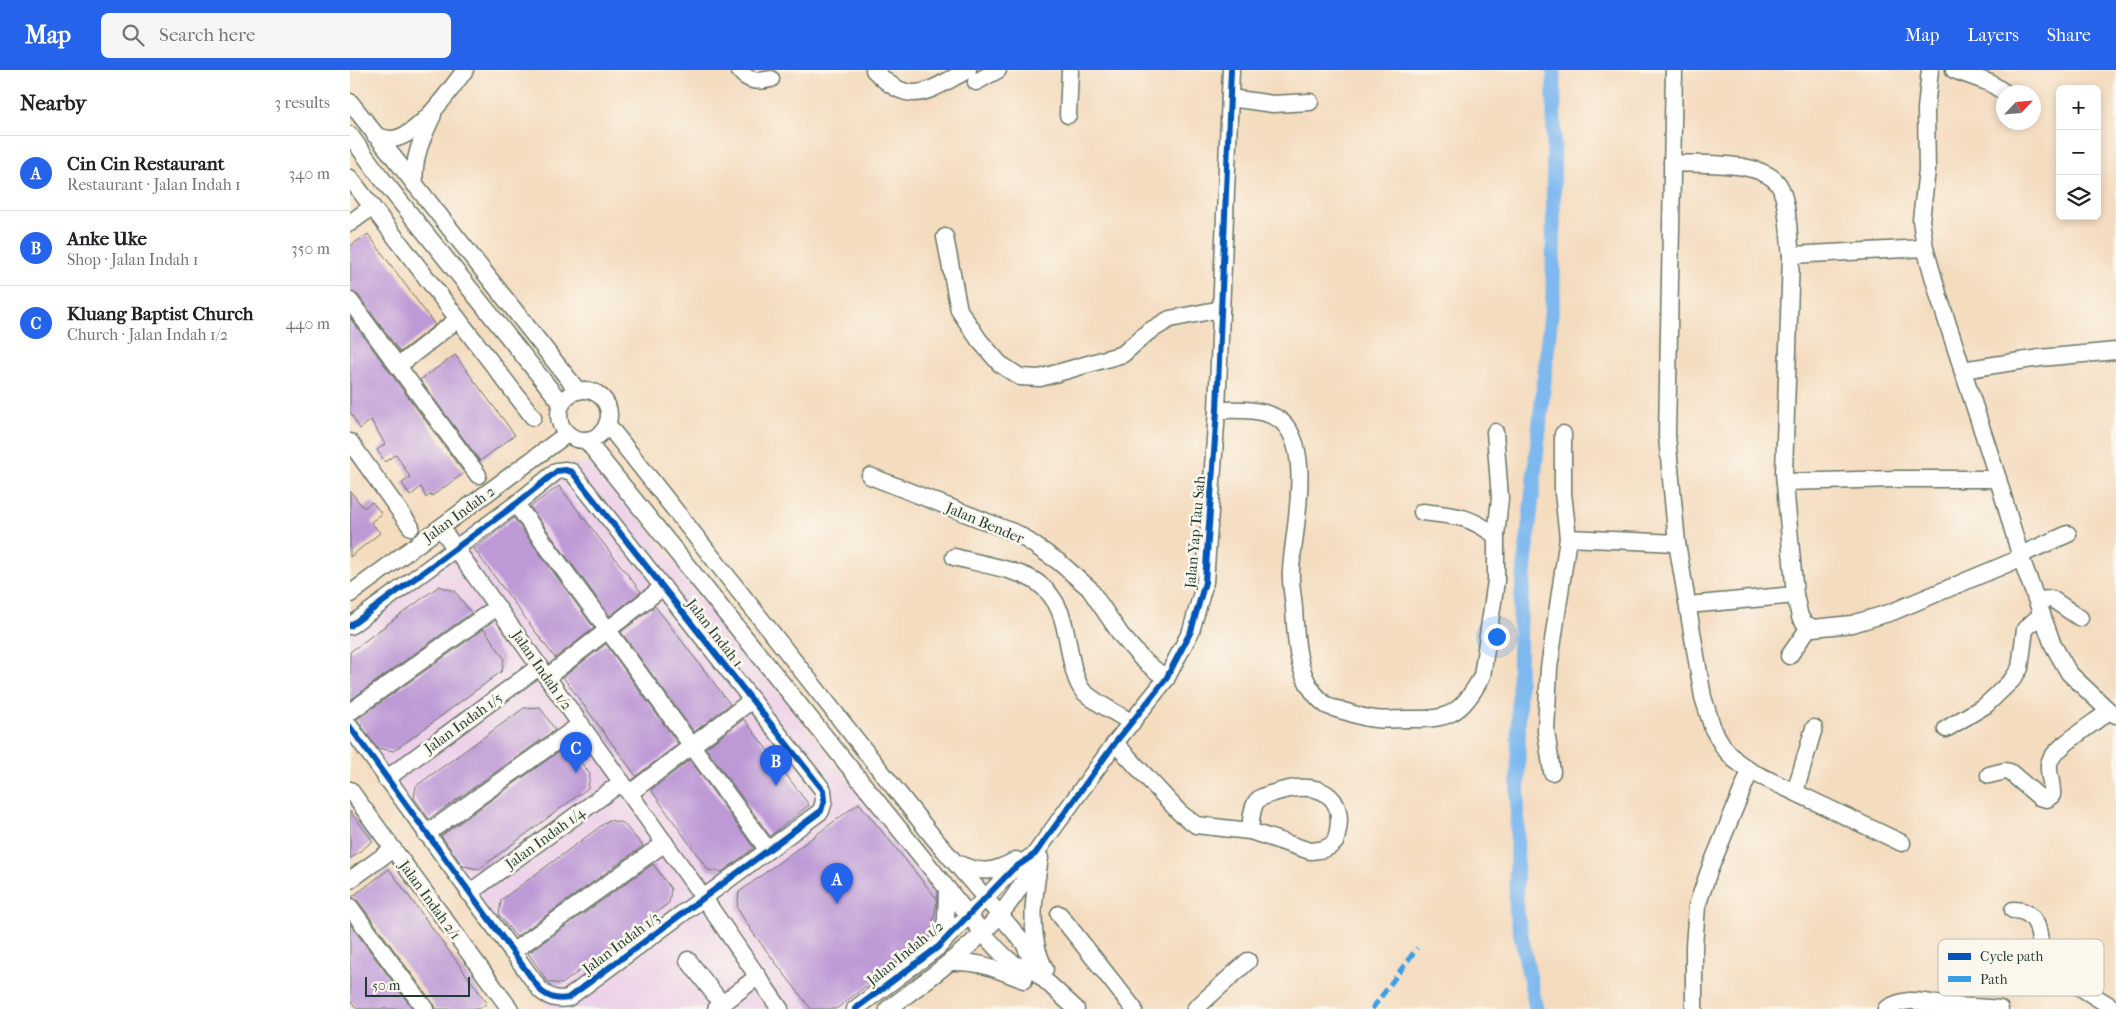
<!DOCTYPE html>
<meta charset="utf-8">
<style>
:root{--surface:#fff;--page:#f6f6f6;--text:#202124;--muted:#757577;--line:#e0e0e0;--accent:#2563eb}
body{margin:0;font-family:"IM FELL French Canon",serif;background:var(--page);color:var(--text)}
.controls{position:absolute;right:15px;top:15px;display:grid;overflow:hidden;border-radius:8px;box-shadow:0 2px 8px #0003}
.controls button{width:45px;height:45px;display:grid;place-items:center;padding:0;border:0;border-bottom:1px solid var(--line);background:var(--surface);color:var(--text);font:25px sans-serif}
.compass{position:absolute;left:1646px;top:15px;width:45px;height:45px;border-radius:50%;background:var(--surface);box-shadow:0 2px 8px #0003;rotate:64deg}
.scale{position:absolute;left:15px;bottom:12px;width:105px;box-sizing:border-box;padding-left:5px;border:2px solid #1f3d34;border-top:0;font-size:14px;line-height:18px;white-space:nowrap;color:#1f3d34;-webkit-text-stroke:4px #fbf7ec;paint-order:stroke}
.you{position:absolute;left:1146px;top:566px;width:18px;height:18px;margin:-12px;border:4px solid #fff;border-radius:50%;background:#1a73e8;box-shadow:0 0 0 8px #1a73e833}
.badge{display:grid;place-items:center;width:32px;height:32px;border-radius:50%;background:var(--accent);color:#fff;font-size:16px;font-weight:700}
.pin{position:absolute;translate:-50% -41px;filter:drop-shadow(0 1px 2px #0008)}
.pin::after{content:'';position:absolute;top:26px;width:18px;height:15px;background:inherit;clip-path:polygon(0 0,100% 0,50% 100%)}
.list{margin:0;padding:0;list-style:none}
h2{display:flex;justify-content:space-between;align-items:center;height:65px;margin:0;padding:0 20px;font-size:21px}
h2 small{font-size:16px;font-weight:400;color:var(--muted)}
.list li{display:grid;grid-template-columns:32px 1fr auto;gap:15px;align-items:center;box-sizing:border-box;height:75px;padding:0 20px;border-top:1px solid var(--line)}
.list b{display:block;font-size:19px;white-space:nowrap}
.list p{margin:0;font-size:16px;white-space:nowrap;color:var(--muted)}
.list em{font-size:16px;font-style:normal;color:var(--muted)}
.icon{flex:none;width:28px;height:28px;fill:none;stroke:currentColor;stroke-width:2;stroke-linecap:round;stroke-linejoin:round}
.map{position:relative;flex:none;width:1766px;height:939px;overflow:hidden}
header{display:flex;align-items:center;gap:30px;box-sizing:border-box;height:70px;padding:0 25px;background:var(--accent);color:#fff}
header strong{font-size:24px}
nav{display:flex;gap:28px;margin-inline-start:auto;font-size:18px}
.search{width:350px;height:45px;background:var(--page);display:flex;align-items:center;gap:12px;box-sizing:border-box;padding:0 18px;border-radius:8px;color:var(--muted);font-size:19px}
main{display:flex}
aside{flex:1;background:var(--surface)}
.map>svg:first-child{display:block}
</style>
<header>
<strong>Map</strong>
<div class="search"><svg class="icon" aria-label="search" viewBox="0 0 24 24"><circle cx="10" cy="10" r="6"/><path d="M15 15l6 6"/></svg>Search here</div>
<nav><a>Map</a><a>Layers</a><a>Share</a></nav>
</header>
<main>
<aside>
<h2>Nearby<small>3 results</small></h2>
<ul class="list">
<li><span class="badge">A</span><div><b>Cin Cin Restaurant</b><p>Restaurant · Jalan Indah 1</p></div><em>340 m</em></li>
<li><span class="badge">B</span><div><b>Anke Uke</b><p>Shop · Jalan Indah 1</p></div><em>350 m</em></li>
<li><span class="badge">C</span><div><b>Kluang Baptist Church</b><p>Church · Jalan Indah 1/2</p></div><em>440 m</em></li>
</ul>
</aside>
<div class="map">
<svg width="1766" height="939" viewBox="0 0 1766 939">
<rect width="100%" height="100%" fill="#fbf7ec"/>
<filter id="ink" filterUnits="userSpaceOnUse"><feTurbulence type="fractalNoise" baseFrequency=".02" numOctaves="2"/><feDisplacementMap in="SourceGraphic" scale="10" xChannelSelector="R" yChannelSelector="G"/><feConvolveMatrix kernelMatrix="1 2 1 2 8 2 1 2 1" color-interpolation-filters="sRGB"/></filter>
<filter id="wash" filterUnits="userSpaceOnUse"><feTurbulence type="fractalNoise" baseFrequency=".0096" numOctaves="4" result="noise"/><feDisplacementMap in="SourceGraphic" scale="20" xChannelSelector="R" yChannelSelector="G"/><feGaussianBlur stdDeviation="1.12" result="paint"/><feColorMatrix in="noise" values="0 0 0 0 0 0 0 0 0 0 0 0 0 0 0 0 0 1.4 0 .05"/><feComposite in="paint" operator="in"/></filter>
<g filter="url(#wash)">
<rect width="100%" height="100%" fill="#f4dcbf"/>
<!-- built -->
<path fill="#edd1e9" d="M245,392L592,827L585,873L496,939H199L0,667V548L204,396Z"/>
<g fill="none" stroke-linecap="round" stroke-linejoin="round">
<!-- canal -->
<path stroke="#7db8ee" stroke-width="15" d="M1186,939L1166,840L1170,543L1203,225L1204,0"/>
</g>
<g id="blocks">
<!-- building -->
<g fill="#bd9ad6">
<path d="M18,164L85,255L50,282L8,225L0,221V176Z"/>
<path d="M0,248L114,403L82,426L81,424L76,428L71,417L60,426L52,413L60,407L46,384L35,392L27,380L35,374L21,350L10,359L0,342Z"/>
<path d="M105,285L165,365L130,391L70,310Z"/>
<path d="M209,416L291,522L260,546L180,437Z"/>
<path d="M0,421L14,438L22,432L32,444L21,452L30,463L0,487Z"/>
<path d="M164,448L244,558L205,588L124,479Z"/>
<path d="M89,516L105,521L121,543L0,630V582Z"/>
<path d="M305,536L380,634L344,662L271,562Z"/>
<path d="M134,559L154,588L152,601L44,681L27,678L7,649Z"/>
<path d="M256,574L328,674L286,706L213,607Z"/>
<path d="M190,637L205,660L79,749L64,728L66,716L174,638Z"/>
<path d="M394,649L459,735L420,766L356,678Z"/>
<path d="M218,675L240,704L238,718L129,799L113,796L91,766Z"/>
<path d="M340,690L404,778L372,802L358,800L301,720Z"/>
<path d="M509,733L587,829L581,866L486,939H461L403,863L387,838L389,822Z"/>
<path d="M0,741L23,771L0,789Z"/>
<path d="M259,750L273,753L293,776L166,867L149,845L151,830Z"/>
<path d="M303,794L321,819L319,833L212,914L198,912L178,883Z"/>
<path d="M39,799L137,933L129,939H85L83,933L8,831L2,827Z"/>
<path d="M0,854L63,939H7L0,930Z"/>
</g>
</g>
</g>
<g filter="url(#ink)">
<use href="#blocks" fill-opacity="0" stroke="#6a7565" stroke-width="1"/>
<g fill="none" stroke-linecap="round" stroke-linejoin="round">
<!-- minor casing -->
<g stroke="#6a7565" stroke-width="19">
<g id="minor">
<path d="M389,0C398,12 408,12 421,9"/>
<path d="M524,0C561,39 577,21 618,0"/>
<path d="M1324,0L1317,366L1327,473L1353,627L1363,659L1374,678L1385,690L1400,701L1359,801L1347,836L1344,876V939"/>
<path d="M1580,0L1576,39L1577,100L1571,150L1575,178L1589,227L1648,409L1671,488L1703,575L1719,603L1759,641L1766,645"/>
<path d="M1604,0L1640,13L1654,22"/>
<path d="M626,12L648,0"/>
<path d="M880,28L923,34L960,32"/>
<path d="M0,32L228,321"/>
<path d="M718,45L720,0"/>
<path d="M0,65L29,105L212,334"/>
<path d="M25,65C30,67 36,69 41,69C68,68 100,20 115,0"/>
<path d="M1322,93C1350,95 1419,89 1431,119C1439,139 1438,164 1441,185"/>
<path d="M0,108L183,347"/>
<path d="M65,115C62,89 72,68 83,45"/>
<path d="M0,153L22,137"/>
<path d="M595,167L609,240L629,270L650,294L670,307L690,308L773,284L798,262L820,249L871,239"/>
<path d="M1575,178L1441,185L1434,403L1445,525L1450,547L1456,555L1463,558L1502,554L1542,542L1671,488"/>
<path d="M0,231L128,405"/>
<path d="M48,296L108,249"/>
<path d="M1612,300L1690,288L1766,281"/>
<circle cx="234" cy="345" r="25"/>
<path d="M867,340C887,340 909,338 927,348C966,372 943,462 941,500C940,512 943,525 944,538C946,571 946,612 976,635C980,638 988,639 993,641C1002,643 1010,647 1019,648C1031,651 1044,649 1057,649C1099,650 1111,645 1132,606L1146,511V466L1150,428L1145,362"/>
<path d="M257,354L583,767L674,873L686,902L726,939"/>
<path d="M1213,364V423L1218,468"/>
<path d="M236,370L633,863C652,884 658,895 686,902"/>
<path d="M0,372L61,457"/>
<path d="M520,406L668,464L709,492L739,518L771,565L792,589L816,609"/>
<path d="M1435,412L1546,409H1648"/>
<path d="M166,434L417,779"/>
<path d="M1072,442C1106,446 1118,445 1146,466"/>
<path d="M91,458L353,827L430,939"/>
<path d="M1670,485L1718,464"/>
<path d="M604,487C626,493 671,500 688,513C718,535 715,569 724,601C726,608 729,617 734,622C747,634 767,643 782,653"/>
<path d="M0,524L217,364"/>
<path d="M1687,530L1702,529L1730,548"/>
<path d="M1338,535L1445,525"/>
<path d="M0,556L166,434L207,401L215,400L222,402L473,720L474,731L471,741L218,928C207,930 200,928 191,921L0,657"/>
<path d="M1439,586L1460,556"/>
<path d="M197,607L313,517"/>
<path d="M0,642L147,537"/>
<path d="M1596,659L1636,635L1662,610L1670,598L1675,559L1692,544"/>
<path d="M765,673L830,743L846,755L900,761L960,781C970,780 977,780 985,772C1001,722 965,709 924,723C917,725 908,727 905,734C901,742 901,752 900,761"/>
<path d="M1400,701L1552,773"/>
<path d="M1202,702L1196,661L1199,598L1218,468L1327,473"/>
<path d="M1639,705L1655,701L1660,702L1689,727L1697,729L1702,725C1703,715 1698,705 1699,694C1701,679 1746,652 1759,641"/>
<path d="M36,709L190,596"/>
<path d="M0,720L160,939"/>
<path d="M1445,722L1464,658"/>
<path d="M280,723L402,630"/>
<path d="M76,764L231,654"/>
<path d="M690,788C684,824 677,865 695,899"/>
<path d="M607,793C630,804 643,803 666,790"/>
<path d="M0,810L43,779"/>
<path d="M119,823L272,712"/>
<path d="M0,837L75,939"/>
<path d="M1663,840C1693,840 1690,872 1691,893"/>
<path d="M709,844L784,939"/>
<path d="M590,872L596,850L597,819"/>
<path d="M162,882L315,773"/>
<path d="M338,890L372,934"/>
<path d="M600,892C634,891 644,899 674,910"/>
<path d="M1646,898L1678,893H1691L1765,939"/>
<path d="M366,939L408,906"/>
<path d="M505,939L588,877L663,799L685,784L765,673L816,609L841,561L855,512L867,340L881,0"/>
<path d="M538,939C590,900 666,849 685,784"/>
<path d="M845,939L898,891"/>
<path d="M1536,939C1561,925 1571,933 1596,935C1614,937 1632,937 1650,939"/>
</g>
</g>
<!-- minor -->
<use href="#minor" stroke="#fff" stroke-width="16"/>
<!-- quiet -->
<path stroke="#3c9ee2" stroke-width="5" stroke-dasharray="10 5" stroke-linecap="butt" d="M1022,939L1067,878"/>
<!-- cycleway casing -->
<g stroke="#fbf7ec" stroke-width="9">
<g id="cycleway">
<path d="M0,556L166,434L207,401L215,400L222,402L473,720L474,731L471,741L218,928C207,930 200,928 191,921L0,657"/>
<path d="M505,939L588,877L663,799L685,784L765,673L816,609L841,561L855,512L867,340L881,0"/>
</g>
</g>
<!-- cycleway -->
<use href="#cycleway" stroke="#0057b8" stroke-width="6"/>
</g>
</g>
<g text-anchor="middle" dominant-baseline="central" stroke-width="5" stroke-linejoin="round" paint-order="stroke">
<!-- street labels -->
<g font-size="15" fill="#1f3d34" stroke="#fbf7ec">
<text transform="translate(109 444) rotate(-36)">Jalan Indah 2</text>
<text transform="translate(635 453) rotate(23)">Jalan Bender</text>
<text transform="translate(845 462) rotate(-85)">Jalan Yap Tau Sah</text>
<text transform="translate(365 563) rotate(52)">Jalan Indah 1</text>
<text transform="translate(192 600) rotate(55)">Jalan Indah 1/2</text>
<text transform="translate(113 653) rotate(-36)">Jalan Indah 1/5</text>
<text transform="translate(195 768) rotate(-36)">Jalan Indah 1/4</text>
<text transform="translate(80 830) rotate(54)">Jalan Indah 2/1</text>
<text transform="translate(271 873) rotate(-37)">Jalan Indah 1/3</text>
<text transform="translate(555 883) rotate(-39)">Jalan Indah 1/2</text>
</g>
</g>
<!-- legend -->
<rect x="1588" y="869" width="166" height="57" rx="8" fill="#fbf7ec" stroke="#b9bfb5" stroke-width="1"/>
<rect x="1598" y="883" width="23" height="7" fill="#0057b8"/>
<rect x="1598" y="906" width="23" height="6" fill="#3c9ee2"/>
<g font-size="14" fill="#1f3d34">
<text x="1630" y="891">Cycle path</text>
<text x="1630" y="914">Path</text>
</g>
</svg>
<div class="controls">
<button>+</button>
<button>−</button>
<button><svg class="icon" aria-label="layers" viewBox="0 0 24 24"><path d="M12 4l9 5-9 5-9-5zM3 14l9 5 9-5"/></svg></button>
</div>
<svg class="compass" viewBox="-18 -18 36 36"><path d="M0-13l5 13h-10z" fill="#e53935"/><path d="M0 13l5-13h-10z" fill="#757577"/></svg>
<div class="scale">50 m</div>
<div class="you"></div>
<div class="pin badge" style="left:487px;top:834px">A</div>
<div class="pin badge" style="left:426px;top:716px">B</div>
<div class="pin badge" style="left:226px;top:703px">C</div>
</div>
</main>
